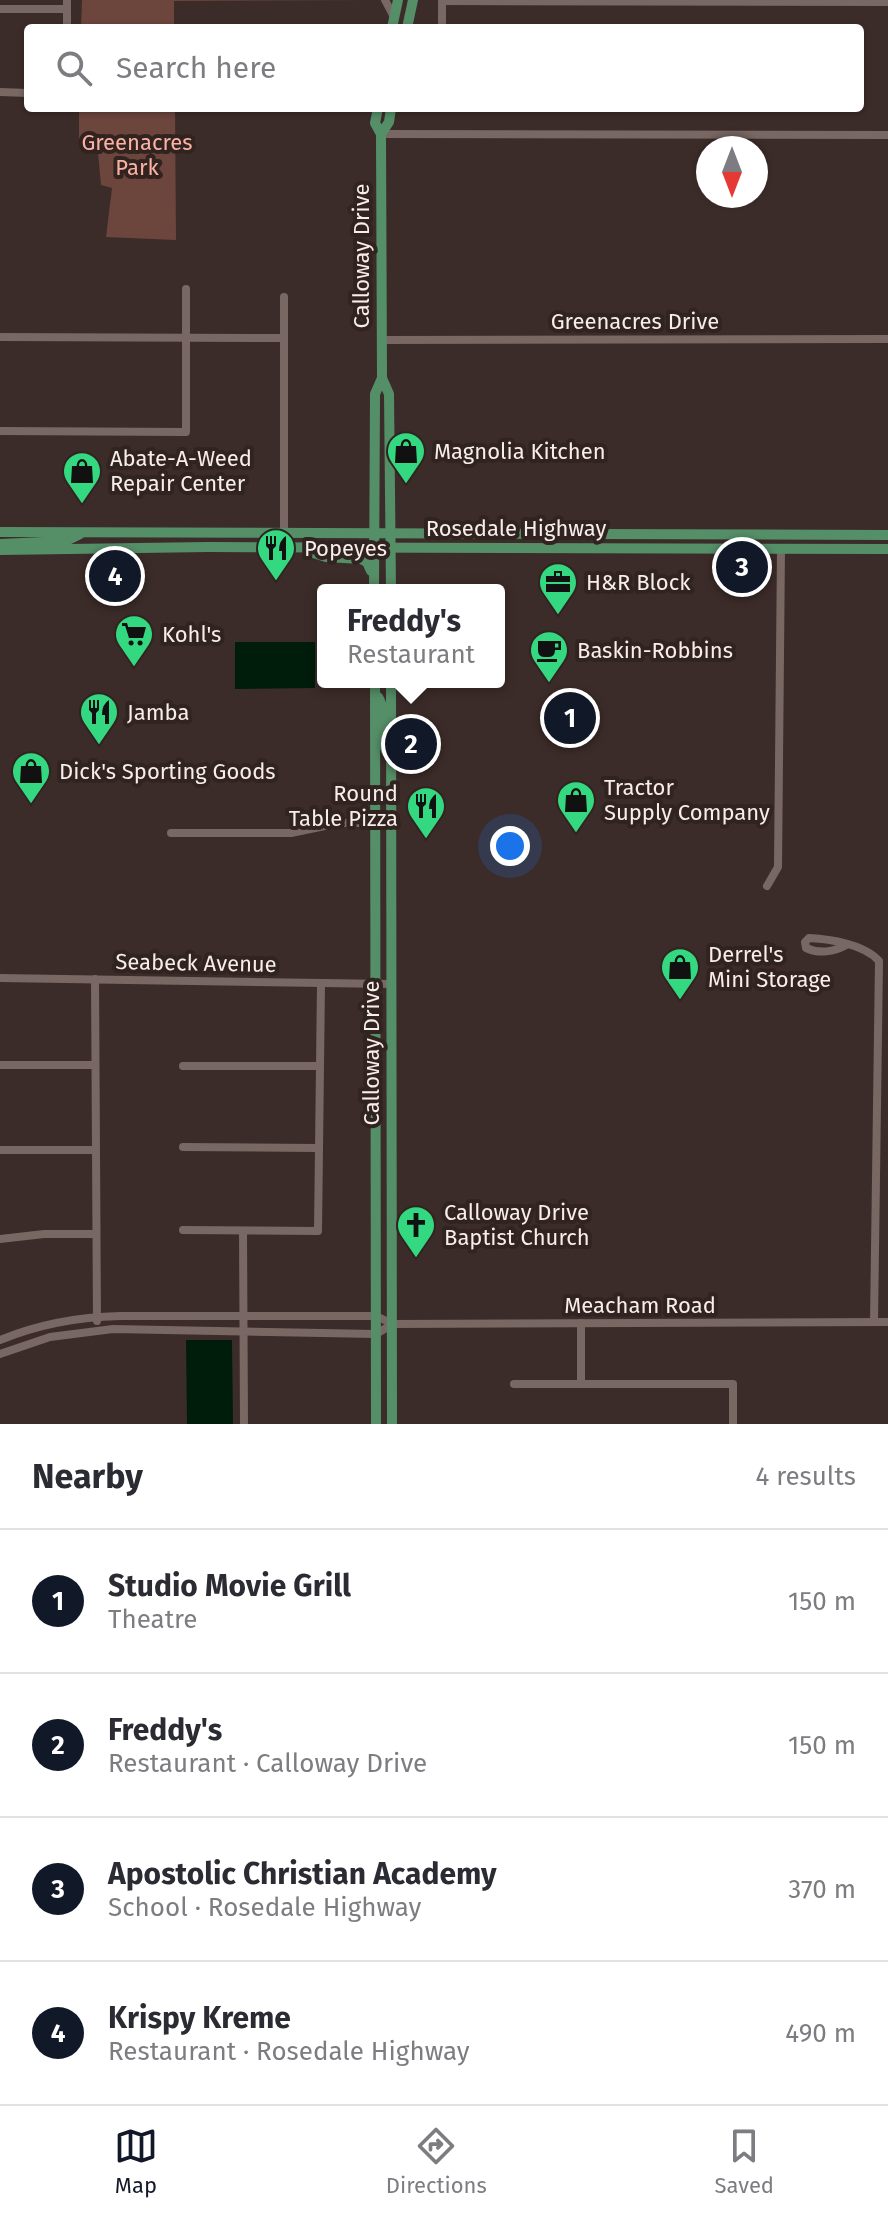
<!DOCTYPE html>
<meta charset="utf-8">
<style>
:root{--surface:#fff;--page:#f2f2f3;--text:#2b2b33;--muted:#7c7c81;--line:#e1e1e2;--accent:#111827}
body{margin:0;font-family:"Fira Sans",sans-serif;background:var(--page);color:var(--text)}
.compass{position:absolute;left:696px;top:136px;width:72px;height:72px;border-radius:50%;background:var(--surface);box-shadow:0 2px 6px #0004;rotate:180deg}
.you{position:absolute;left:510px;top:846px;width:28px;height:28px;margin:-20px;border:6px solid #fff;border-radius:50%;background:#1a73e8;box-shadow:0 0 0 12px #1a73e833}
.badge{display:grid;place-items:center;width:52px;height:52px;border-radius:50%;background:var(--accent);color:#fff;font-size:26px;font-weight:700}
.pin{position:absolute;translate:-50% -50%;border:4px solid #fff;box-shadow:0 2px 8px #0006}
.popup{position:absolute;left:317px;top:584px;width:188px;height:104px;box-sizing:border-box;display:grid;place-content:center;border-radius:8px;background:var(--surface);filter:drop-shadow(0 2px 6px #0005);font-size:26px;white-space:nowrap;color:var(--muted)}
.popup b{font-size:30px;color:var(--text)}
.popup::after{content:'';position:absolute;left:50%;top:100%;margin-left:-16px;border:16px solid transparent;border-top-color:var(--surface)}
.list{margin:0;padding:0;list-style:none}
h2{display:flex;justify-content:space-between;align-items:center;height:104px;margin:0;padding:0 32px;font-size:34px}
h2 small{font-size:26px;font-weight:400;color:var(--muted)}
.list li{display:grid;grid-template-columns:52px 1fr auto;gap:24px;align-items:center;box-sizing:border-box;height:144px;padding:0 32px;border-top:2px solid var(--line)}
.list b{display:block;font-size:30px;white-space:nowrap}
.list p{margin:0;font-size:26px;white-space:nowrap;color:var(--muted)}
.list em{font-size:26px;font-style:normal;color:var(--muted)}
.icon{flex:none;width:44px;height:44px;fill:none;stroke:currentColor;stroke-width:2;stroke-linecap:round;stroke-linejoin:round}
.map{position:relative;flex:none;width:888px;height:1424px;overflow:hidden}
.search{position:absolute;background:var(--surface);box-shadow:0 2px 6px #0004;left:24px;right:24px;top:24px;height:88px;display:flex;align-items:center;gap:20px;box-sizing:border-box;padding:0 28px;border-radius:8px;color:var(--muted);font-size:30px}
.sheet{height:680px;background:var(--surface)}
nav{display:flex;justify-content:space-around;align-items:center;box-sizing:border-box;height:112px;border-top:2px solid var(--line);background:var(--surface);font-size:22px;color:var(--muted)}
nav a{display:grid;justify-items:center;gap:4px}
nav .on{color:var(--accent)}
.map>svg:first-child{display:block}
</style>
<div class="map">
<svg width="888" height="1424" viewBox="0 0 888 1424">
<rect width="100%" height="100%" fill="#3c2c29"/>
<!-- green -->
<g fill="#6c453d">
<path d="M82,0H367L174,1V28H81Z"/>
<path d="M79,108H175L176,240L106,237L112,188L101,185L97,141H79Z"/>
</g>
<!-- water -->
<g fill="#001c0b">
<path d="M235,642H315V688L235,689Z"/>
<path d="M186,1340H232L233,1424H187Z"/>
</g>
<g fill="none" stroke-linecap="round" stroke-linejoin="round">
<!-- minor -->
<g stroke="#786763" stroke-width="8">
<path d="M385,0L394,17"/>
<path d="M442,1L888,2"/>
<path d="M0,9H67"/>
<path d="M67,28V0"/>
<path d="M442,28V0"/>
<path d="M0,92L28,93"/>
<path d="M381,134L888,135"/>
<path d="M284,297V534"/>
<path d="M0,337L284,338"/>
<path d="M382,340L888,339"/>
<path d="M0,431L186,432V289"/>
<path d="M171,833H291L339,823H390"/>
<path d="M767,886L778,867L781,549"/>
<path d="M846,945C834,952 819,954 806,948L805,942L809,938C830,939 864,944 879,961L874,1322"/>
<path d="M0,978L391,984"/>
<path d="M95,979L97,1321"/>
<path d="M0,1065H95"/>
<path d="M183,1066H320"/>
<path d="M183,1147L319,1148"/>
<path d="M0,1150H95"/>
<path d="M183,1230L318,1231L321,984"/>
<path d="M243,1231L244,1424"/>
<path d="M0,1239L44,1234H95"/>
<path d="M581,1323V1384"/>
<path d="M0,1340C39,1324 78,1317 120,1316H376L393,1324L888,1322"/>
<path d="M0,1354L50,1337L113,1329L376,1334L393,1324"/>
<path d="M514,1384H733V1424"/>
</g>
<!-- major -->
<g stroke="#558f68" stroke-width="10">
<path d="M392,28L398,0"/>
<path d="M407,28L413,0"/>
<path d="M378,108L375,123L381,134L382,378L389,394L391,590"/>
<path d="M381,134L389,122L391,108"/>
<path d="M0,532L888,535"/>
<path d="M0,544L66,541L80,534"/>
<path d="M0,550L208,547L888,549"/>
<path d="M307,551L326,557L361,559L367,562L371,571"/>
<path d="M374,590L375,394L382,378"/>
<path d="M375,682L376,1424"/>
<path d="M391,682L392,1424"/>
<path d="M378,697C388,713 380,733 386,751"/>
</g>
</g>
<!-- icons -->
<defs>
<g id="shop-pin" transform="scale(2)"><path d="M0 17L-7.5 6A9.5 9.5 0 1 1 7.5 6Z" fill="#34d881" stroke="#312320"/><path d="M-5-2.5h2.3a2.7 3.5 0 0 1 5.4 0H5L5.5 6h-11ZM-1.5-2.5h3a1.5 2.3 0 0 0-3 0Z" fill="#111"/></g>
<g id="restaurant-pin" transform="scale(2)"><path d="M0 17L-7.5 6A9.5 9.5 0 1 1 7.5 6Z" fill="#34d881" stroke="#312320"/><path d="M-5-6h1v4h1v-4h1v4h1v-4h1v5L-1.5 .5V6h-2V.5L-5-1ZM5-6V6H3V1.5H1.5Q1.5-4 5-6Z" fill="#111"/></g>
<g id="office-pin" transform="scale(2)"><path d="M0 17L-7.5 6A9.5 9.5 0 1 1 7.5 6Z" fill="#34d881" stroke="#312320"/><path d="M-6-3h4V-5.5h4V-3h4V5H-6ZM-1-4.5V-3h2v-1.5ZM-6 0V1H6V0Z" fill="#111"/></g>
<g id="supermarket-pin" transform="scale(2)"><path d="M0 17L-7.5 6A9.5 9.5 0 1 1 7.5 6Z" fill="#34d881" stroke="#312320"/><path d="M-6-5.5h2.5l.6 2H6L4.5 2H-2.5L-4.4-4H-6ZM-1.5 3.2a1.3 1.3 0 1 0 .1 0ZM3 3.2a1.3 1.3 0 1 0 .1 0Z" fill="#111"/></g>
<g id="cafe-pin" transform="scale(2)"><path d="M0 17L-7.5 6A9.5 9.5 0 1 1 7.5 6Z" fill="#34d881" stroke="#312320"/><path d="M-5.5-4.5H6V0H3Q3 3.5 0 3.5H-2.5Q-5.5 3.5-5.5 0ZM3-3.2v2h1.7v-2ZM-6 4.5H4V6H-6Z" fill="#111"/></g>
<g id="church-pin" transform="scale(2)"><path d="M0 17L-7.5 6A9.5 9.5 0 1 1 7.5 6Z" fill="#34d881" stroke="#312320"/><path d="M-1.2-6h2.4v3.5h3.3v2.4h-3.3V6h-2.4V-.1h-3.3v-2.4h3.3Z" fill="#111"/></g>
</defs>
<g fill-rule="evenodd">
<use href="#shop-pin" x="406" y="451"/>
<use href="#shop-pin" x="82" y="471"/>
<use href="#restaurant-pin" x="276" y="548"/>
<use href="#office-pin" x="558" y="582"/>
<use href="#supermarket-pin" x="134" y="634"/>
<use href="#cafe-pin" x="549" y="650"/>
<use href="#restaurant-pin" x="99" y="712"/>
<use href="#shop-pin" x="31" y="771"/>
<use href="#shop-pin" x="576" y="800"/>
<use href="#restaurant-pin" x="426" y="806"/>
<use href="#shop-pin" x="680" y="967"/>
<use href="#church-pin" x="416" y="1225"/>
</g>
<g text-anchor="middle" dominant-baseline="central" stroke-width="8" stroke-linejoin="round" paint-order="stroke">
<!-- park labels -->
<g font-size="22" fill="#fcb2a3" stroke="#312320">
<text x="137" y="142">Greenacres<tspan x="137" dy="25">Park</tspan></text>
</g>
<!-- street labels -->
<g font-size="22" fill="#f7edeb" stroke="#312320">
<text transform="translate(361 256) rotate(-90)">Calloway Drive</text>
<text x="635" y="321">Greenacres Drive</text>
<text x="516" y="528">Rosedale Highway</text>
<text transform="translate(196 963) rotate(1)">Seabeck Avenue</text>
<text transform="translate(371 1053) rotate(-90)">Calloway Drive</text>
<text x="640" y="1305">Meacham Road</text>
</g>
<!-- poi labels -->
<g font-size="22" fill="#f7edeb" stroke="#312320" text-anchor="start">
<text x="434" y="451">Magnolia Kitchen</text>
<text x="110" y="458">Abate-A-Weed<tspan x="110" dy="25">Repair Center</tspan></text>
<text x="304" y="548">Popeyes</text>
<text x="586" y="582">H&amp;R Block</text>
<text x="162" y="634">Kohl's</text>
<text x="577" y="650">Baskin-Robbins</text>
<text x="127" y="712">Jamba</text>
<text x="59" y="771">Dick's Sporting Goods</text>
<text x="604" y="787">Tractor<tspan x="604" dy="25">Supply Company</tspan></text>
<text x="398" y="793" text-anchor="end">Round<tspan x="398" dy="25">Table Pizza</tspan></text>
<text x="708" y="954">Derrel's<tspan x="708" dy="25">Mini Storage</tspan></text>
<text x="444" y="1212">Calloway Drive<tspan x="444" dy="25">Baptist Church</tspan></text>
</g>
</g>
</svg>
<svg class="compass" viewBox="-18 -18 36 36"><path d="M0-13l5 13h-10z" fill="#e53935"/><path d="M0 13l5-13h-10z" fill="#7c7c81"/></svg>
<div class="you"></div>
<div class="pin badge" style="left:570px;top:718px">1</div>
<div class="pin badge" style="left:411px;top:744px">2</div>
<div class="popup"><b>Freddy's</b>Restaurant</div>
<div class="pin badge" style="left:742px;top:567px">3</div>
<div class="pin badge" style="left:115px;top:576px">4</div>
<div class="search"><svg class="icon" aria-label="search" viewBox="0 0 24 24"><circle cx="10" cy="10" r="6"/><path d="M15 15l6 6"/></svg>Search here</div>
</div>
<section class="sheet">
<h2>Nearby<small>4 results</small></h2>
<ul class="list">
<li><span class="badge">1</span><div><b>Studio Movie Grill</b><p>Theatre</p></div><em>150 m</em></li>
<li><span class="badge">2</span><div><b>Freddy's</b><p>Restaurant · Calloway Drive</p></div><em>150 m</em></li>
<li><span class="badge">3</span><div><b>Apostolic Christian Academy</b><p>School · Rosedale Highway</p></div><em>370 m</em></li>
<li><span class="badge">4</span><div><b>Krispy Kreme</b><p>Restaurant · Rosedale Highway</p></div><em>490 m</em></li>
</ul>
</section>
<nav>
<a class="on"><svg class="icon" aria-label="map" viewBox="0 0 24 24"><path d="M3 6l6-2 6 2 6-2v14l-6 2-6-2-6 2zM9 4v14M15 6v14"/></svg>Map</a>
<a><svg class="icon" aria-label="directions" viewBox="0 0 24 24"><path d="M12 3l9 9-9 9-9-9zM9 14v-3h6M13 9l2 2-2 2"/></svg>Directions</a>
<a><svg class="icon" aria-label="saved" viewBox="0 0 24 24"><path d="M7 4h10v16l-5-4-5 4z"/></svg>Saved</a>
</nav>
